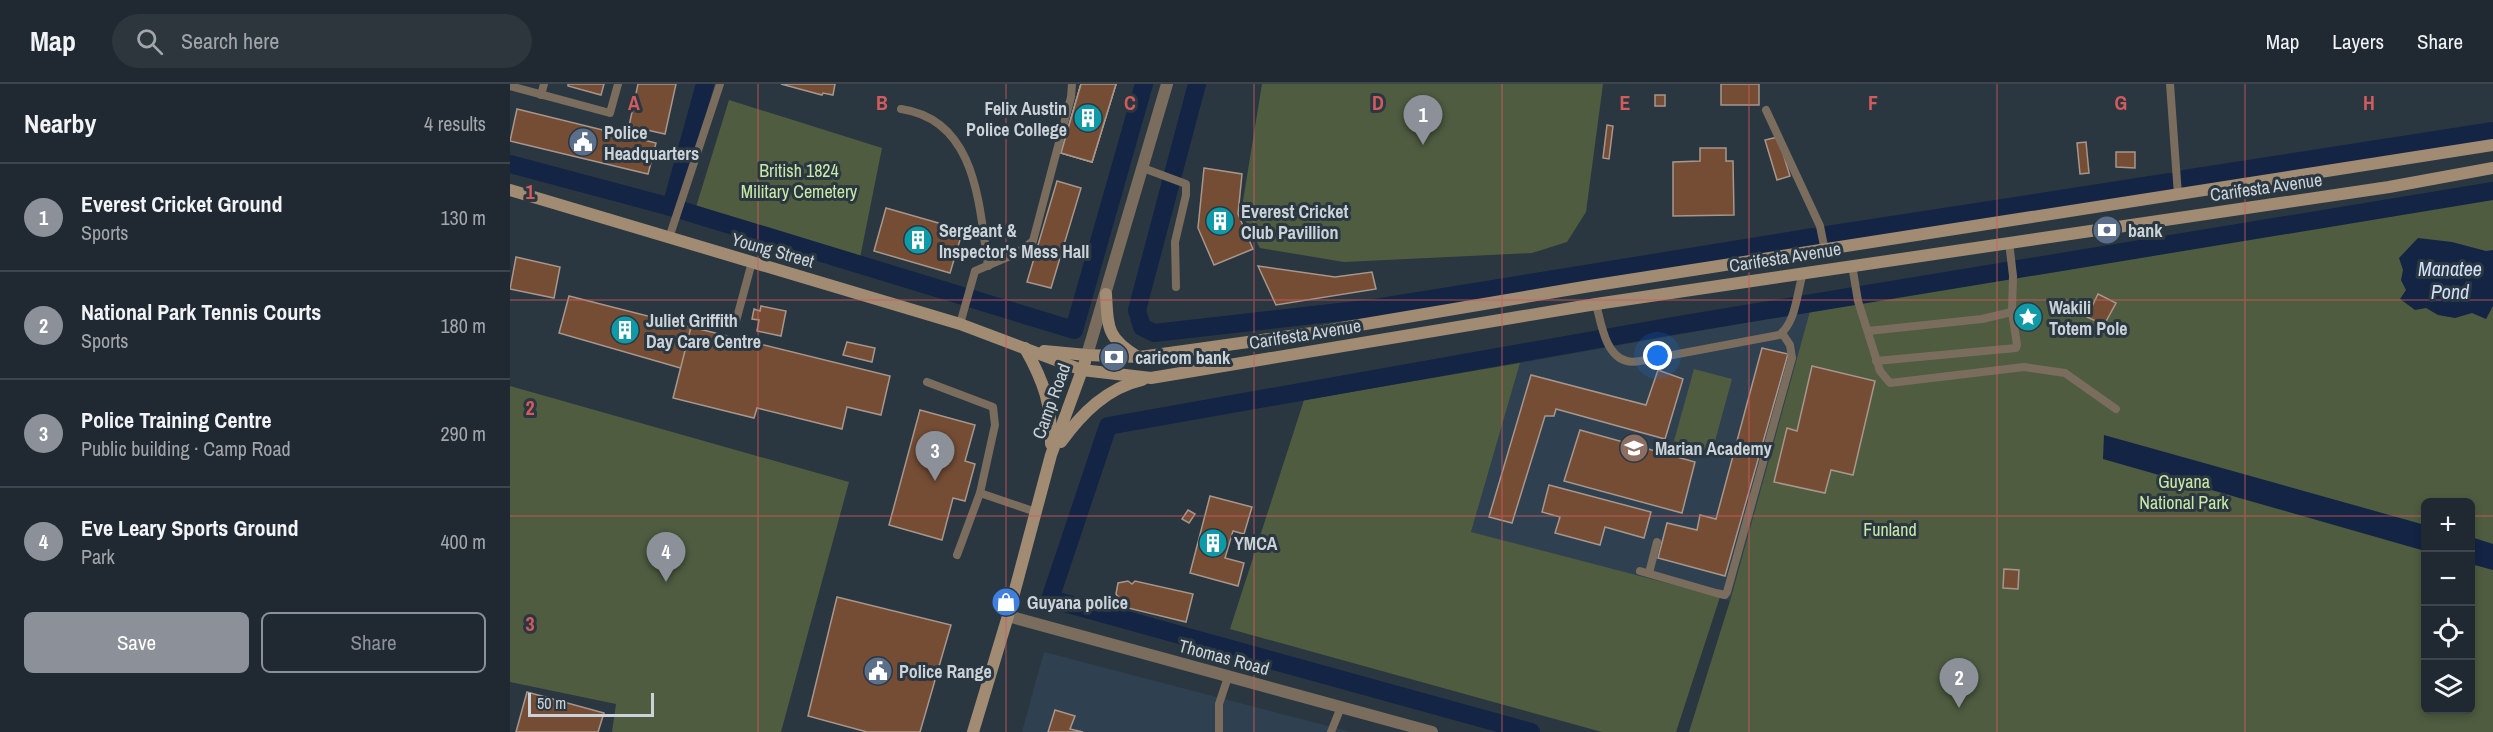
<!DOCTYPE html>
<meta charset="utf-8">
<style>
:root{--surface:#202931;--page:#2d353d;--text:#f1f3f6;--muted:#a2a6ab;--line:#3d454d;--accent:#8c9099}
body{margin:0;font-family:"Archivo Narrow",sans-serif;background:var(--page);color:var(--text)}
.controls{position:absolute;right:18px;bottom:18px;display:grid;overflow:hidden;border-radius:9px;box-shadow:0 3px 9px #0003}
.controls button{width:54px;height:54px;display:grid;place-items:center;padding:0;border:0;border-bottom:2px solid var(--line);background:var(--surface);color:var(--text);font:30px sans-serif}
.scale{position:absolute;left:18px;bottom:15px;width:126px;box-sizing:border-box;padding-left:6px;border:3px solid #cbd3d9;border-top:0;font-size:16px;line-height:21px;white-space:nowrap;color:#cbd3d9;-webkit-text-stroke:4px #2a3741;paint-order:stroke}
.you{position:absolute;left:1148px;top:272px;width:21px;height:21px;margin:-15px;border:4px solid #fff;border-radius:50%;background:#1a73e8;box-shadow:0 0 0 9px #1a73e833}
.badge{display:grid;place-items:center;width:39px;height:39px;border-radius:50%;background:var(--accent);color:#fff;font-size:20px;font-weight:700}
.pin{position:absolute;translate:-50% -50px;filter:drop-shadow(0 2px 3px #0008)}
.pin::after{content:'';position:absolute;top:32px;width:21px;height:18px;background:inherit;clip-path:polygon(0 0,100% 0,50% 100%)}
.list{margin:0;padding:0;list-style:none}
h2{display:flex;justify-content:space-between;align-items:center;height:78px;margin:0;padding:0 24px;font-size:26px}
h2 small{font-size:20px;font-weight:400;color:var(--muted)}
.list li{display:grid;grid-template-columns:39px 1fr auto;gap:18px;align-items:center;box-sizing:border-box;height:108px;padding:0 24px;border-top:2px solid var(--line)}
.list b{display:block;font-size:22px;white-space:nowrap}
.list p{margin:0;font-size:20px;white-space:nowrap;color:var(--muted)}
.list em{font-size:20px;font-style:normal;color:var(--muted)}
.actions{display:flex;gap:12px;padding:18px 24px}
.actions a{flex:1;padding:14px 0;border:2px solid var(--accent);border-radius:9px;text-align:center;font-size:21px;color:var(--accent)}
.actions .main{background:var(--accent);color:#fff}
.icon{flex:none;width:33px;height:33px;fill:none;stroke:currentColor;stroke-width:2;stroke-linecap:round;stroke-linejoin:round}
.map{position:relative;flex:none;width:1983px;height:648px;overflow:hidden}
header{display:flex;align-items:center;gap:36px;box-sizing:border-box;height:84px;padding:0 30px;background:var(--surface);border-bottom:2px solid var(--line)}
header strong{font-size:28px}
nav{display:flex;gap:33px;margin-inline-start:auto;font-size:21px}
.search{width:420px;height:54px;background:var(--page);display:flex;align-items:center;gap:15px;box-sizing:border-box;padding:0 21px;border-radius:33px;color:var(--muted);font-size:22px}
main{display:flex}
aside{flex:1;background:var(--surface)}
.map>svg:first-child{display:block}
</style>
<header>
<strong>Map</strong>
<div class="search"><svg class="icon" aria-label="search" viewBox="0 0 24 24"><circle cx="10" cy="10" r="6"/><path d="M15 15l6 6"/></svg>Search here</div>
<nav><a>Map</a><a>Layers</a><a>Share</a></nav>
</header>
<main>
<aside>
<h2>Nearby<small>4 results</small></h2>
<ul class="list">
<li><span class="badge">1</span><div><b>Everest Cricket Ground</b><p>Sports</p></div><em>130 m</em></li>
<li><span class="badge">2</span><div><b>National Park Tennis Courts</b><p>Sports</p></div><em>180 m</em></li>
<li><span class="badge">3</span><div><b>Police Training Centre</b><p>Public building · Camp Road</p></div><em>290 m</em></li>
<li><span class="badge">4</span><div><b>Eve Leary Sports Ground</b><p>Park</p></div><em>400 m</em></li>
</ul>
<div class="actions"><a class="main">Save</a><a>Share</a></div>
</aside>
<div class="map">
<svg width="1983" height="648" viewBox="0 0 1983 648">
<rect width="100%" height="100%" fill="#2a3741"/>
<!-- built -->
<g fill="#2f4150">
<path d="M1300,227L1220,517L961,448L1010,279Z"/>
<path d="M534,568L841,648H512Z"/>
</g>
<!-- green -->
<g fill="#4f5c40" fill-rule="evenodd">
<path d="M752,0H1093L1076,128L1057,158L1022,169L834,178L750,164L731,129Z"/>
<path d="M219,16L372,64L350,174L186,123Z"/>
<path d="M1983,112V648H1179L1220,517L1300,227ZM1916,418H1960V626H1916Z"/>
<path d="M1010,279L961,448L1210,513L1166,648H1092L720,545L794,316Z"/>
<path d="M1184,285L1222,295L1202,368L1164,357Z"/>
<path d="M0,302L339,398L271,648H102L106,620L0,598Z"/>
</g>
<!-- water -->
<g fill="#132444">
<path d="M1908,154L1942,158L1976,167L1983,166V222L1976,235L1962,229L1945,234L1928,231L1916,224L1905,226L1890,215L1896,206L1891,196L1893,186L1889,174Z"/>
<path d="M1594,351L1915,441V467L1593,375Z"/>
<path d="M1961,453L1983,460V486L1961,480Z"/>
</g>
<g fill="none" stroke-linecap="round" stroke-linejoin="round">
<!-- canal -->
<g stroke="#132444" stroke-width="18">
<path d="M687,0L627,226L632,243L644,249L865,224L1303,153"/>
<path d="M0,80L161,123L195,0"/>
<path d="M1674,95L1983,47"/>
<path d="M161,123L564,246L634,0"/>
<path d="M1317,151L1660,98"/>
<path d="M1021,648L540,515L598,342L1174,240L1983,107"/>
</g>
</g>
<!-- building -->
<g fill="#754d35" stroke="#a7968c" stroke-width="1.5">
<path d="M58,0H94L91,11L58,2Z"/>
<path d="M128,0H166L155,50L119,42Z"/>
<path d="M271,0H325L323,11L313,9L312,11Z"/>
<path d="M571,0H606L582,78L551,69Z"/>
<path d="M571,0H606L582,78L551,69Z"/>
<path d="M571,0H606L582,78L551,69Z"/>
<rect x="1211" y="0" width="38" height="21"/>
<rect x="1145" y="11" width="10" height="11"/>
<path d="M7,25L146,59L138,90L0,57Z"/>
<path d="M1097,41L1103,42L1099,75L1093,74Z"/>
<path d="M1268,53L1280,92L1267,96L1255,56Z"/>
<path d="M1576,58L1579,89L1570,90L1567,59Z"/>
<path d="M1190,64H1216V77H1223L1224,131L1163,132V78L1190,77Z"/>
<path d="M1606,68H1625V84L1606,83Z"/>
<path d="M694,84L732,90L728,130L743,165L704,181L688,144Z"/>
<path d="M547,97L571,104L541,204L517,198Z"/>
<path d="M376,124L453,146L440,189L364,167Z"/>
<path d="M6,173L50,183L44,214L0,205Z"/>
<path d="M748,182L825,193L862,188L866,205L766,221Z"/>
<path d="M1588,210L1606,219L1594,241L1577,233Z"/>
<path d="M59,212L181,243L174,285L49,249Z"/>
<path d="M251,222L276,227L271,252L247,247L249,236L242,235L244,225L250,227Z"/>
<path d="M181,243L380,292L371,331L337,323L332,345L247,324L244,334L163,314Z"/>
<path d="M337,258L365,264L362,278L333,271Z"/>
<path d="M1252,264L1278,270L1215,492L1148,474L1157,439L1187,446L1190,431L1206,435Z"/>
<path d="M1302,282L1365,297L1343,391L1321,386L1315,409L1264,398L1277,344L1287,347Z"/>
<path d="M1148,286L1173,295L1155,355L1046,325L1044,332H1035L1002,439L979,433L1021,291L1136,321Z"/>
<path d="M410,326L465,341L455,377L465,380L455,417L443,414L432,456L379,441Z"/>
<path d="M1070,346L1185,378L1172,429L1054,397Z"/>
<path d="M1039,401L1141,428L1134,454L1095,443L1090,461L1045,449L1050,433L1032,428Z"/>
<path d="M700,412L742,423L734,450L723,447L715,474L734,479L728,502L680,489Z"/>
<path d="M678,426L685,430L679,439L672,435Z"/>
<path d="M1494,485L1509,486L1508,505L1493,504Z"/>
<path d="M618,497L622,500L625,497L683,510L676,538L618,524L617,518L612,517L606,510L608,499Z"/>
<path d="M327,513L441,541L410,648H357L298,632Z"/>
<path d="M17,608L94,629L88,648H6Z"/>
<path d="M545,626L565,632L560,645L573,648H538Z"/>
</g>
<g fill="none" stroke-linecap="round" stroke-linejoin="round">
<!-- service -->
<g stroke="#7b6d5d" stroke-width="8">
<path d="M1660,0L1668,111"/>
<path d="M0,2L100,29L108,0"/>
<path d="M31,11L34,0"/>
<path d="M391,25C467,36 469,121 478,182"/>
<path d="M1256,26L1310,142L1315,167"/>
<path d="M633,84L676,100V111L665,158L666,203"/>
<path d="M159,154L210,0"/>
<path d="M1342,181L1348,217L1370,287L1380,299L1514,283L1555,289L1606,325"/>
<path d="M1086,220C1091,238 1095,272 1117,277C1122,279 1130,277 1136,276L1269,251C1286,239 1287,208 1293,189"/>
<path d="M226,237L242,178"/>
<path d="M450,240L465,187L507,169L523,157L561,13L562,0"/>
<path d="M1358,247L1472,235L1502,228L1503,192L1499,158"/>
<path d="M1366,277L1506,264L1507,261L1502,228"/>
<path d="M417,298L483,323L485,341L470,409L526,428"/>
<path d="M447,471L470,409"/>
<path d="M1130,487L1206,509L1215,511L1217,508L1282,274L1280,261L1272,249"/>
<path d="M1139,489L1147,458"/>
<path d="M709,648V620L718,593"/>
<path d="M821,648L831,623"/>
</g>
<!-- tertiary -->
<g stroke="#7b6d5d" stroke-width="12">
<path d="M577,271L657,0"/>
<path d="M498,532L922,648"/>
</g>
<!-- secondary -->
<g stroke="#a18c73" stroke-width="12">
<path d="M0,106L450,240L572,286L641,294L1086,220L1879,103L1983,84"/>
<path d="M596,210C598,245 597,254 628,273"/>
<path d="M515,264C534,298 542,321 541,360"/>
<path d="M534,267L577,271L630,273L681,266L802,249L1080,202L1983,61"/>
<path d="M551,358C572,329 597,304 632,296"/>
<path d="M463,648L498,532L541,371L575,278"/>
</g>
</g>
<!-- grid -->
<path fill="none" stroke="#d35b5d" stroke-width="1.5" stroke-opacity="0.55" d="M248,0V648M496,0V648M744,0V648M992,0V648M1239,0V648M1487,0V648M1735,0V648M0,216H1983M0,432H1916M1960,432H1983"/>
<!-- icons -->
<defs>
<g id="building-disc" transform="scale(1.5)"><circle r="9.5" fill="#0f9aa8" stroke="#2a3741"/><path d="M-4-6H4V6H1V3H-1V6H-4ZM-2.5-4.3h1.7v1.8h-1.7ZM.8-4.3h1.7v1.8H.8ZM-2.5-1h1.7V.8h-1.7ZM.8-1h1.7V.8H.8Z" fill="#fff"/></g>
<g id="civic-disc" transform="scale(1.5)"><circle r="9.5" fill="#5c6f8a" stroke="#2a3741"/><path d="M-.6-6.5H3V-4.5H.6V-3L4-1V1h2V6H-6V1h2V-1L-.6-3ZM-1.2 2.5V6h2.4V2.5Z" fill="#fff"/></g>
<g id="bank-disc" transform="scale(1.5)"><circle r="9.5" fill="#5c6f8a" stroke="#2a3741"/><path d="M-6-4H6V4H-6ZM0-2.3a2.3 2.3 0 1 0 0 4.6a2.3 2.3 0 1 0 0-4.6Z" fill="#fff"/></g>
<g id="sight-disc" transform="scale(1.5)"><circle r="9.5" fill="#0f9aa8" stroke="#2a3741"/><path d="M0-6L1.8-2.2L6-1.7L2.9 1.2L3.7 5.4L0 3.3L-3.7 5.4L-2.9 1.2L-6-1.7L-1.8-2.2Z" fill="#fff"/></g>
<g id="school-disc" transform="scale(1.5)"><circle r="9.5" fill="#8d6e63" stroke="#2a3741"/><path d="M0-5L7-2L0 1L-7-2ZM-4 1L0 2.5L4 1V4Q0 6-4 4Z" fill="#fff"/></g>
<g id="shop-disc" transform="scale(1.5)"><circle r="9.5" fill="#3f7fe0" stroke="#2a3741"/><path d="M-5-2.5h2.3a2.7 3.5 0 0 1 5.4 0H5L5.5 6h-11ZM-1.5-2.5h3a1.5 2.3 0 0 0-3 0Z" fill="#fff"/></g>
</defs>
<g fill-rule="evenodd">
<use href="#building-disc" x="578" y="34"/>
<use href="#civic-disc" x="73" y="58"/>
<use href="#building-disc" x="710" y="137"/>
<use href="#bank-disc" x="1597" y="146"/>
<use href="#building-disc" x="408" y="156"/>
<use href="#sight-disc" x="1518" y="233"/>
<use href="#building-disc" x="115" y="246"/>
<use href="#bank-disc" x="604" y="273"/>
<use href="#school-disc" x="1124" y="364"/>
<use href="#building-disc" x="703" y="459"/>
<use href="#shop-disc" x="496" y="518"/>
<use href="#civic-disc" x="368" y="587"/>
</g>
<g text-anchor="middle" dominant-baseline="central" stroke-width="6" stroke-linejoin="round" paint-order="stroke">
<!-- poi labels -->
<g font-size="18" font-weight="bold" fill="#cbd3d9" stroke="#2a3741" text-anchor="start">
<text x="557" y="24" text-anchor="end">Felix Austin<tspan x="557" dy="21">Police College</tspan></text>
<text x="94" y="48">Police<tspan x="94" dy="21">Headquarters</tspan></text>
<text x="731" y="127">Everest Cricket<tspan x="731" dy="21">Club Pavillion</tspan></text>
<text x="429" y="146">Sergeant &amp;<tspan x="429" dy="21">Inspector's Mess Hall</tspan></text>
<text x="1618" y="146">bank</text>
<text x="1539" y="223">Wakili<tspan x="1539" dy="21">Totem Pole</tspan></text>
<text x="136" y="236">Juliet Griffith<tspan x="136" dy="21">Day Care Centre</tspan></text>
<text x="625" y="273">caricom bank</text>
<text x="1145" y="364">Marian Academy</text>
<text x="724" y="459">YMCA</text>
<text x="517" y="518">Guyana police</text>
<text x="389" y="587">Police Range</text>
</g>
<!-- park labels -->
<g font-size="18" fill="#cae9a5" stroke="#2a3741">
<text x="289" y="86">British 1824<tspan x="289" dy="21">Military Cemetery</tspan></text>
<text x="1674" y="397">Guyana<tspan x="1674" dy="21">National Park</tspan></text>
<text x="1380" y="445">Funland</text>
</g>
<!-- street labels -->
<g font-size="18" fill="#cbd3d9" stroke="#2a3741">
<text transform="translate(1756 103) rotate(-8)">Carifesta Avenue</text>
<text transform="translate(263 166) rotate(16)">Young Street</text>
<text transform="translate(1275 173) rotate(-9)">Carifesta Avenue</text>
<text transform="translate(795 250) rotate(-9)">Carifesta Avenue</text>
<text transform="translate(541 317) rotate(-70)">Camp Road</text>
<text transform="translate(714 573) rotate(15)">Thomas Road</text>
</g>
<!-- water labels -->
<g font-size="20" font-style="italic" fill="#d1dff9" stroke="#2a3741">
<text x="1940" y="184">Manatee<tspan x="1940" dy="23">Pond</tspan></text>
</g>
</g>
<g font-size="20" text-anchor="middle" font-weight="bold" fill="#d35b5d" stroke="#2a3741" stroke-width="6" stroke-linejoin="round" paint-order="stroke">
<text x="124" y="26">A</text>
<text x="372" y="26">B</text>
<text x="620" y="26">C</text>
<text x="868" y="26">D</text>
<text x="1115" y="26">E</text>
<text x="1363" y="26">F</text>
<text x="1611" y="26">G</text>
<text x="1859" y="26">H</text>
<text x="20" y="115">1</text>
<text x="20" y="331">2</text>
<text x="20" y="547">3</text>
</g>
</svg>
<div class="controls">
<button>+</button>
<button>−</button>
<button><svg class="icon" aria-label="locate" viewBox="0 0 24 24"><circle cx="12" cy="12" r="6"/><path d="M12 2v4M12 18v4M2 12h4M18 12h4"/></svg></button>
<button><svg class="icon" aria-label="layers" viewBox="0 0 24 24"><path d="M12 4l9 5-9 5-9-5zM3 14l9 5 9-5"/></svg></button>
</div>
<div class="scale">50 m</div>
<div class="you"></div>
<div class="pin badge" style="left:913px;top:61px">1</div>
<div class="pin badge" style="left:1449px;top:624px">2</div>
<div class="pin badge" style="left:425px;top:397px">3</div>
<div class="pin badge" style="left:156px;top:498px">4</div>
</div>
</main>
